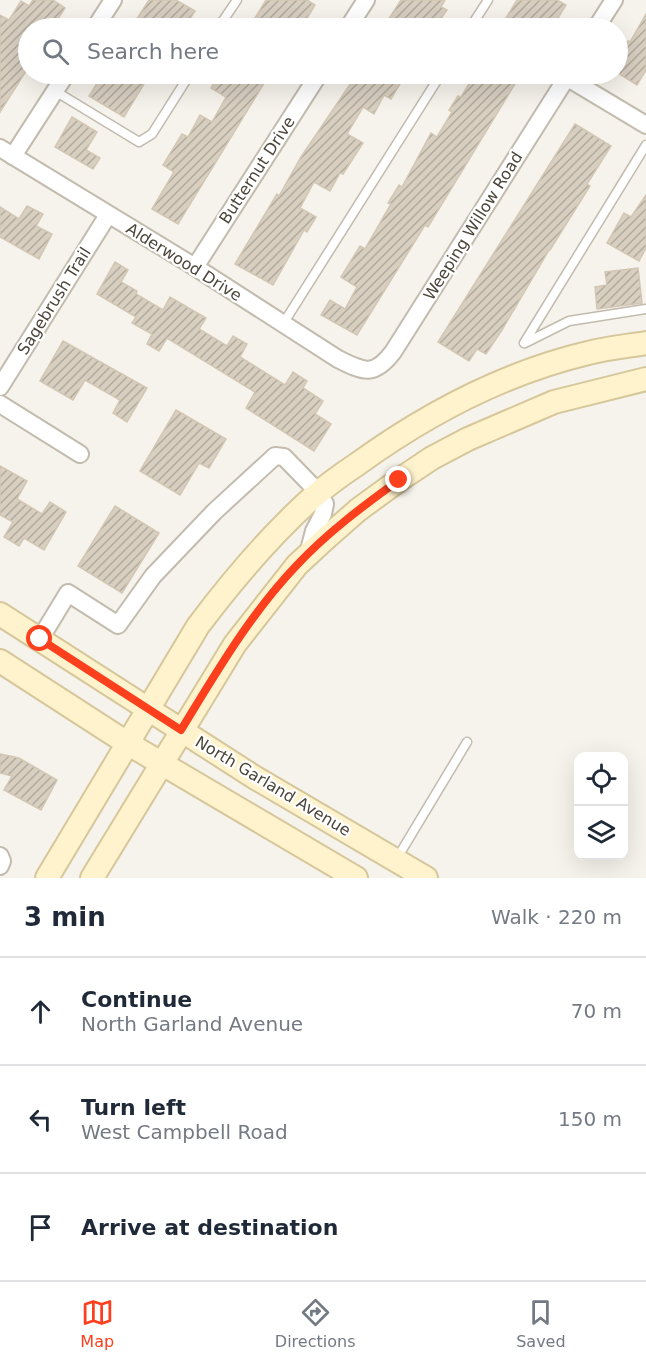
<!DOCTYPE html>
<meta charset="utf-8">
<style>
:root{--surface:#fff;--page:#f6f6f7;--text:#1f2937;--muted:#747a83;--line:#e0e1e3;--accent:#fc3f1d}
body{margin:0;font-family:"DejaVu Sans",sans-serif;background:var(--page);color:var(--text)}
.controls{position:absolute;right:18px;bottom:18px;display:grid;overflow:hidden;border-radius:12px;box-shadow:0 6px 24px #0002}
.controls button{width:54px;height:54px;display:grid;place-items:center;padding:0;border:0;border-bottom:2px solid var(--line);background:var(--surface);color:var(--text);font:30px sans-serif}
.stop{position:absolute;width:18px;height:18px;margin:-14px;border:4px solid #fc3f1d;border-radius:50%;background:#fff}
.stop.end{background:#fc3f1d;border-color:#fff;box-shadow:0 2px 6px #0008}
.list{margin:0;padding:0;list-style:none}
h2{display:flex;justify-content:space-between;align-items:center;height:78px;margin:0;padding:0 24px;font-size:26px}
h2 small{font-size:20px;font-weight:400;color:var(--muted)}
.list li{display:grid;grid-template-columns:39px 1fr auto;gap:18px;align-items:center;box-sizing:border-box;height:108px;padding:0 24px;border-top:2px solid var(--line)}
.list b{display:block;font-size:22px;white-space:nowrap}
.list p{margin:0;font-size:20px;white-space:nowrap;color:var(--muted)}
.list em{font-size:20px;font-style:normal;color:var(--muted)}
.icon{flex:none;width:33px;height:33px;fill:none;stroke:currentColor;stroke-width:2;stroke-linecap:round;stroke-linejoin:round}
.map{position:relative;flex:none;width:646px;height:878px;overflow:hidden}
.search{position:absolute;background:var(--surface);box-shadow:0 6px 24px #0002;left:18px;right:18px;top:18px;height:66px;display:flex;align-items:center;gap:15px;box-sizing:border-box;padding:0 21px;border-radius:33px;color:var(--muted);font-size:22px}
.sheet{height:402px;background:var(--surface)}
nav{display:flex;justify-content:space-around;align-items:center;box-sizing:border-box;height:84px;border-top:2px solid var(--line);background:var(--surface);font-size:16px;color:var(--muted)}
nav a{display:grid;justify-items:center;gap:3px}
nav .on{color:var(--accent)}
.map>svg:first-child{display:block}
</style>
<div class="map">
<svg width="646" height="878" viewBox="0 0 646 878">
<defs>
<pattern id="building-hatch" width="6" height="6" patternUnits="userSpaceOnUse" patternTransform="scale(1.5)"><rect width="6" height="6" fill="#d8cfc1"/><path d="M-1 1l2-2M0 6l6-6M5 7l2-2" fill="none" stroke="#b1aa9e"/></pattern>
</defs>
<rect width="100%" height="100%" fill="#f6f3ec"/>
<!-- building -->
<g fill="url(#building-hatch)" stroke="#d3c7b4" stroke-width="1.5">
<path d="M33,0H53L65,8L52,28H28V68L0,112V15L9,20L21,1L29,6Z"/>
<path d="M149,0H176L195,11L184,28H131Z"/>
<path d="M266,0H307L315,5L301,28H249Z"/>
<path d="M401,0H445L441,7L447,10L434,28H383Z"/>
<path d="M517,0H557L566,5L552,28H500Z"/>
<path d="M646,14V70L637,85L618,73V58L628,41L630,42Z"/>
<path d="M103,74H150L124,117L89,96Z"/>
<path d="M219,74H255L266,80L178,224L152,209L174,172L163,165L182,134L188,137L200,115L212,122L226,97L211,88Z"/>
<path d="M357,74H406L391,99L384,95L374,114L363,107L347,134L363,143L343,174L340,173L330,191L314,182L300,208L316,217L307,232L304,230L273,285L235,264L277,194L279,196L301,157Z"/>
<path d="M486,74H521L428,227L425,225L357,335L321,315L330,300L345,309L357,287L341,277L360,246L365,249L391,204L388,203L399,185L402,187L431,133L437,137L452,112L449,110L458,96L461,97L473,77L481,82Z"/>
<path d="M72,117L97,132L86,150L100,158L93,169L55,147Z"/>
<path d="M575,124L611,146L587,184L590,186L550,250H549L502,330L486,354L477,349L469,361L438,342Z"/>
<path d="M646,195V248L639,261L607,243L624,213L631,217Z"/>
<path d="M27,206L43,214L36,226L52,234L39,259L0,237V207L19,219Z"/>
<path d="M115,262L128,270L121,282L137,291L136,294L163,310L170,297L206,318L199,329L227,346L233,336L247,344L240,357L285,385L293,372L307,381L303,388L323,401L315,414L331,424L314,451L246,408L255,392L167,338L159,351L147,344L152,334L132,323L136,317L97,294Z"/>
<path d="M638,268L642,303L597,309L595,287L607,285L605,272Z"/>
<path d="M63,341L147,388L127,422L113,413L120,400L85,380L73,400L40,381Z"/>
<path d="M176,410L226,439L209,468L199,463L180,495L140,471Z"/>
<path d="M0,466L27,481L17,499L42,514L50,502L66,512L44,550L24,538L19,546L4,537L13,522L0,515Z"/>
<path d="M115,506L159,533L122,593L78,566Z"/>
<path d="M0,754L19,758L57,780L41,810L4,790L12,776L0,773Z"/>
</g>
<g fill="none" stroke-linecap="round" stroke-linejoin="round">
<!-- lane casing -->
<g stroke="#c2bbae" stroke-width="11">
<g id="lane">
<path d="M218,28L237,0"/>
<path d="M470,28L488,0"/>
<path d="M55,91L139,142L152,134L190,74"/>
<path d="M283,324L441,74"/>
<path d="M524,343L646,145"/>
<path d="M525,343L569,321L646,309"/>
<path d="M396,860L467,742"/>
</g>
</g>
<!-- street casing -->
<g stroke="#c2bbae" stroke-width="20">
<g id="street">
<path d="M95,28L113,0"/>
<path d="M348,28L366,0"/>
<path d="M596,28L614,0"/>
<path d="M566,77L646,125"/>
<path d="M0,148L195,267L338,359C364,372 374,377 393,352L569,74"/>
<path d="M13,156L66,74"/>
<path d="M195,267L319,74"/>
<path d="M0,387L108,215"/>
<path d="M0,404L80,454"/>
<path d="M40,639L68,593L118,625L153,576L214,512L275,456L284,457L319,493L325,504L323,514L314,531L308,554"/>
<path d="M0,856L2,861L0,866"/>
</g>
</g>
<!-- secondary casing -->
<g stroke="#d6c79b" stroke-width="26">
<g id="secondary">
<path d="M0,614L254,777L426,878"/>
<path d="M0,661L127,743L356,878"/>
<path d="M47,878L198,626C231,582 271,535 312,498C326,486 341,475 356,465C425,415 504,373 588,353C607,348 627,346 646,343"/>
<path d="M92,878L235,644L297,565L325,539L358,510L399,480L432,458L468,439L554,402L646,379"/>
</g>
</g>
<!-- lane -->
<use href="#lane" stroke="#fff" stroke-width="8"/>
<!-- street -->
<use href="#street" stroke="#fff" stroke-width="16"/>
<!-- secondary -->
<use href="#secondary" stroke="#fff3cd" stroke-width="22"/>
</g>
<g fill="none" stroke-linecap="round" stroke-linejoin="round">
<!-- route -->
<path stroke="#fc3f1d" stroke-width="8" d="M40,639L181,730C216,673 250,614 297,565C327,533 363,506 399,480"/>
</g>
<g text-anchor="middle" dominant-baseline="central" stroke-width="4.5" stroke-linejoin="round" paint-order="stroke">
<!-- street labels -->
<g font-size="16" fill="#4b4439" stroke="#fff">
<text transform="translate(257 170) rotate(-57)">Butternut Drive</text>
<text transform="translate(473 226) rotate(-58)">Weeping Willow Road</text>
<text transform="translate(184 262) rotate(32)">Alderwood Drive</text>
<text transform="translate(54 301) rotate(-58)">Sagebrush Trail</text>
<text transform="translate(273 786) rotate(31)">North Garland Avenue</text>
</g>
</g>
</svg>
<div class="controls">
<button><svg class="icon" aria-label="locate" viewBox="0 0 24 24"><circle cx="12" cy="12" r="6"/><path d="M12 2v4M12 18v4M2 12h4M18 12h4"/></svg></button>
<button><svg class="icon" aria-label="layers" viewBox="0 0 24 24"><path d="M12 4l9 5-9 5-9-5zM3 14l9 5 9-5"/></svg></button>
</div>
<div class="stop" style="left:40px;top:639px"></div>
<div class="stop end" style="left:399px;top:480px"></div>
<div class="search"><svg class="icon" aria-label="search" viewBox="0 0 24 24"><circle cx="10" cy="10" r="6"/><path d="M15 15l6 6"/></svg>Search here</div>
</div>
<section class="sheet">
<h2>3 min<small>Walk · 220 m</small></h2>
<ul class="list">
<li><svg class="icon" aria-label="ahead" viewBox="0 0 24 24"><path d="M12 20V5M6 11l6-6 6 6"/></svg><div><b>Continue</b><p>North Garland Avenue</p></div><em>70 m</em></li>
<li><svg class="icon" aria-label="left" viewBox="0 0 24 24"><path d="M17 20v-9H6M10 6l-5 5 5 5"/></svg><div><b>Turn left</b><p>West Campbell Road</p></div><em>150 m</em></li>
<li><svg class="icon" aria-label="arrive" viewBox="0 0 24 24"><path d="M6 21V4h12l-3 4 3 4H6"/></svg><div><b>Arrive at destination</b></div></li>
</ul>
</section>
<nav>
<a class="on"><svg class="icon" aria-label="map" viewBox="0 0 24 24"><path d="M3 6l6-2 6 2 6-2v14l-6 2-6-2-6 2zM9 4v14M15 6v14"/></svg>Map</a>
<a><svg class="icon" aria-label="directions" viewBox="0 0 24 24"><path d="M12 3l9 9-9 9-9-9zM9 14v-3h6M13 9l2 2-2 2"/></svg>Directions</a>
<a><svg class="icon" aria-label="saved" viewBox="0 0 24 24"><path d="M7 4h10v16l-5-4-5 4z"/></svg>Saved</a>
</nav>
